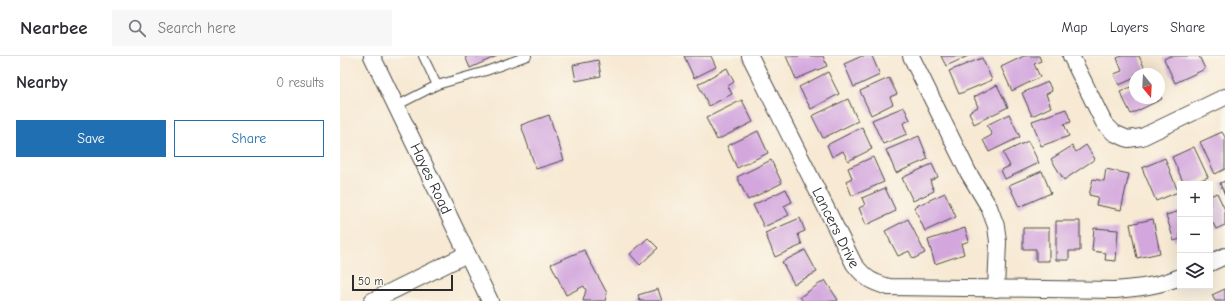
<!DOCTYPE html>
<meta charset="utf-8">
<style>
:root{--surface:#fff;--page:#f7f7f7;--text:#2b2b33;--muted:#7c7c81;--line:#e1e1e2;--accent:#1f6fb2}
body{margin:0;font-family:"Comic Neue",sans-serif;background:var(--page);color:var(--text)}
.controls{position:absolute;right:12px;bottom:12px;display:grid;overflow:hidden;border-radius:0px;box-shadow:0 4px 16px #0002}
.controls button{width:36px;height:36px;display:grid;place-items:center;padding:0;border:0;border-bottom:1px solid var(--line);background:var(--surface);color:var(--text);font:20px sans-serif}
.compass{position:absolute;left:789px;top:12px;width:36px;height:36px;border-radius:50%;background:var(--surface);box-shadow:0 4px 16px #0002;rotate:162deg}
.scale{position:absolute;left:12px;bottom:10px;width:101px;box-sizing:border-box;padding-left:4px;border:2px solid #2b2b2b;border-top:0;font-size:11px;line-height:14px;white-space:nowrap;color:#2b2b2b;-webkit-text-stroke:3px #fbf7ec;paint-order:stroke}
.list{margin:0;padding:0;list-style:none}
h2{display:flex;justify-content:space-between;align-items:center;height:52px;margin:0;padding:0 16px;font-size:17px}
h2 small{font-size:13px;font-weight:400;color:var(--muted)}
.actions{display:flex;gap:8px;padding:12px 16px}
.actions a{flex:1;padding:9px 0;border:1px solid var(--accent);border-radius:0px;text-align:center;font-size:14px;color:var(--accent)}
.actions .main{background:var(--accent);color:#fff}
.icon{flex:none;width:22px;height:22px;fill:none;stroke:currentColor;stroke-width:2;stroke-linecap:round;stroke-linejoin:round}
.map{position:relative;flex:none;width:885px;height:245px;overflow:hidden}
header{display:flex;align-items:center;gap:24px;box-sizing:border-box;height:56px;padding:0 20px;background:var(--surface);border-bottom:1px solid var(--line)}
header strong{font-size:19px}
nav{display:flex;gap:22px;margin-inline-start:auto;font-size:14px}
.search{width:280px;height:36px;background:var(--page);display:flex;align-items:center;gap:10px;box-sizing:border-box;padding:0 14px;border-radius:0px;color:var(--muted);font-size:15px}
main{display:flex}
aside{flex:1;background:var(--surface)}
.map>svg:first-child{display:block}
</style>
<header>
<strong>Nearbee</strong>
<div class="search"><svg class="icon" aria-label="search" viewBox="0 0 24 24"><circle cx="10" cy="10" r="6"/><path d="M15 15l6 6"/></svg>Search here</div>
<nav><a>Map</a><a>Layers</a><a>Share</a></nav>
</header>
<main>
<aside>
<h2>Nearby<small>0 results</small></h2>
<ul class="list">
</ul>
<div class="actions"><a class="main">Save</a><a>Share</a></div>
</aside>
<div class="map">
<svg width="885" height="245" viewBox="0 0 885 245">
<rect width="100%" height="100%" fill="#fbf7ec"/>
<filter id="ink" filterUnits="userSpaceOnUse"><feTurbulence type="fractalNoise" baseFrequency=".025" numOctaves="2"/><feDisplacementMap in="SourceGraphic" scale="8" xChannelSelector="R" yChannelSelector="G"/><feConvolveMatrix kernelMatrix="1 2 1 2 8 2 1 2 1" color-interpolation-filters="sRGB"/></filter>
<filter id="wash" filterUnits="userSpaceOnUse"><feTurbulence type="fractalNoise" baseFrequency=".012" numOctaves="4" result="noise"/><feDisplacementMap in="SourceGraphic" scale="16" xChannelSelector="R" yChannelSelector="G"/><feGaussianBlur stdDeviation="0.9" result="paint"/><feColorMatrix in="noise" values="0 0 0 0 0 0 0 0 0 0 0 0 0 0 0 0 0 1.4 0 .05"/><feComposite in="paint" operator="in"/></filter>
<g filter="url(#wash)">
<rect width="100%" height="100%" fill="#f7e9d3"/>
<g id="blocks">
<!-- building -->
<g fill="#d3a7de">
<path d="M125,0H157L130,12Z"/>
<path d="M344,0H371L376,11L354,22Z"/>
<path d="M446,0H483L487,10L456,23Z"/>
<path d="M522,0H532L540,19L514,31L504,8Z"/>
<path d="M601,0H628L606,10Z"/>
<path d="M684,0H699L701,5L694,8L700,21L672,35L661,11Z"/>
<path d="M782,0H799L807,17L795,18V22L779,29L774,18L782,15L777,2Z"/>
<path d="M830,0H859L865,13L835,27L824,3Z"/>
<path d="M642,2L652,24L619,38L609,15Z"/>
<path d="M258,4L261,20L236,25L233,9Z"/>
<path d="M387,12L394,26L388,30L392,38L369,50L358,28Z"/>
<path d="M488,16L499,38L471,53L459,31Z"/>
<path d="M549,22L557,38L550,41L553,48L531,59L520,35Z"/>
<path d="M708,26L712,35L706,38L711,51L692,60L682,37Z"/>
<path d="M657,29L668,51L634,68L629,56L638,51L634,41Z"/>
<path d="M795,29V42H819V37L822,43L791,58L780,36Z"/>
<path d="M508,43L518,65L483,82L472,60Z"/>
<path d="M402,44L413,66L377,84L366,62Z"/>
<path d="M564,51L570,64L563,67L567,78L543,88L532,64Z"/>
<path d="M726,53L731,66L724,68L729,80L701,90L692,65Z"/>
<path d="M669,58L680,81L649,96L643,84L652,79L647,69Z"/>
<path d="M209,59L224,104L196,113L181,69Z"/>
<path d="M522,71L532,93L508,105L503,95L492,101L487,89Z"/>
<path d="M418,75L428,97L397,112L387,90Z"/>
<path d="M882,76L885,81V113L875,118L860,86Z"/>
<path d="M579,80L588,103L556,117L546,94Z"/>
<path d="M688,85L699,107L665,123L661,114L670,110L663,97Z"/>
<path d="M746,89L755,103L724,124L711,103L732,90L736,96Z"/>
<path d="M854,91L868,121L851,128H844L832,101Z"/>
<path d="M533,101L544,126L512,140L506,125L512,122L508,112Z"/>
<path d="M825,102L838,136L816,145L802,112Z"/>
<path d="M431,104L442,127L408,144L397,121Z"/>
<path d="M592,108L598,121L590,125L594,135L573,145L562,122Z"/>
<path d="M766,113L789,118L781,154L756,149L758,141L749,139L753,123L764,125Z"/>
<path d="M702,115L711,137L679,151L669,129Z"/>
<path d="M885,125V139L880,127Z"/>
<path d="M545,132L556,155L526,169L519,152L525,149L522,142Z"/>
<path d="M446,133L452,146L444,150L449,159L424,171L413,149Z"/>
<path d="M605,137L616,161L585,175L574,151Z"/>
<path d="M877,137L885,154V169L876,173L873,167L870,168V140Z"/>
<path d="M840,155V183L834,185L826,159Z"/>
<path d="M460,162L465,175L458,178L462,189L435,201L425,177Z"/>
<path d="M568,163L585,197L573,203L569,195L558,200L545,175Z"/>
<path d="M813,163L820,197L797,202L790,168Z"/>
<path d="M716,165H740V195H729V204H716Z"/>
<path d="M625,172L629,185L621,188L624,198L595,208L588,184Z"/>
<path d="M683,172H709V205H696V193H683Z"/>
<path d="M754,172L778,174L776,205L765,204L766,197L752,195Z"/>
<path d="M308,182L318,192L300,209L290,198Z"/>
<path d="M244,194L267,237L265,245H243L246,234L244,230L226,239L211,208Z"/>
<path d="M465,194L477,216L454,228L442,206Z"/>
<path d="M485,224L498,244L496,245H463L460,241Z"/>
<path d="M318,233L322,245H300L298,239Z"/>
<path d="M885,233V245H875L872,239Z"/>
</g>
</g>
</g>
<g filter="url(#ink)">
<use href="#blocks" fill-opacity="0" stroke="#4a4844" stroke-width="1"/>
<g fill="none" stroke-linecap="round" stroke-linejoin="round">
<!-- service casing -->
<g stroke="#4a4844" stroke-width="10">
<g id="service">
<path d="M97,29L146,15L187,0"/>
<path d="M56,50L97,29L83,0"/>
</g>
</g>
<!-- minor casing -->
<g stroke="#4a4844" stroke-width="18">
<g id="minor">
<path id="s1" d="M32,0L150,245"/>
<path id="s2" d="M410,0L514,208C526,223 531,226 549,231L775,234C797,232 819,230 840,221"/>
<path d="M571,0L628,116L649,151L656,170L658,186L656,233"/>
<path d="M731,0L764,67L774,77L788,83L802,81L885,41"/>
<path d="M870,207L885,200"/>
<path d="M32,245L127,198"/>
</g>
</g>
<!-- service -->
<use href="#service" stroke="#fff" stroke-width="8"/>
<!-- minor -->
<use href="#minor" stroke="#fff" stroke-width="16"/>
</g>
</g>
<g text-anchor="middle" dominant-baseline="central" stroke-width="3" stroke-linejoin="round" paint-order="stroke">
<!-- street labels -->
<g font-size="15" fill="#2b2b2b" stroke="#fbf7ec">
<text stroke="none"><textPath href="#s1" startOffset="136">Hayes Road</textPath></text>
<text stroke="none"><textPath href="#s2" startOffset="192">Lancers Drive</textPath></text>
</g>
</g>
</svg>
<div class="controls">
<button>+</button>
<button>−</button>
<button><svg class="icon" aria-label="layers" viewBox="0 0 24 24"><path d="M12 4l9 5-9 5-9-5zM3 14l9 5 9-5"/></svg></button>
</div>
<svg class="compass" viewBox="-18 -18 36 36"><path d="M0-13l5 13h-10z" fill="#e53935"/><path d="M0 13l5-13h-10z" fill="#7c7c81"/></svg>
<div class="scale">50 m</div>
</div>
</main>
